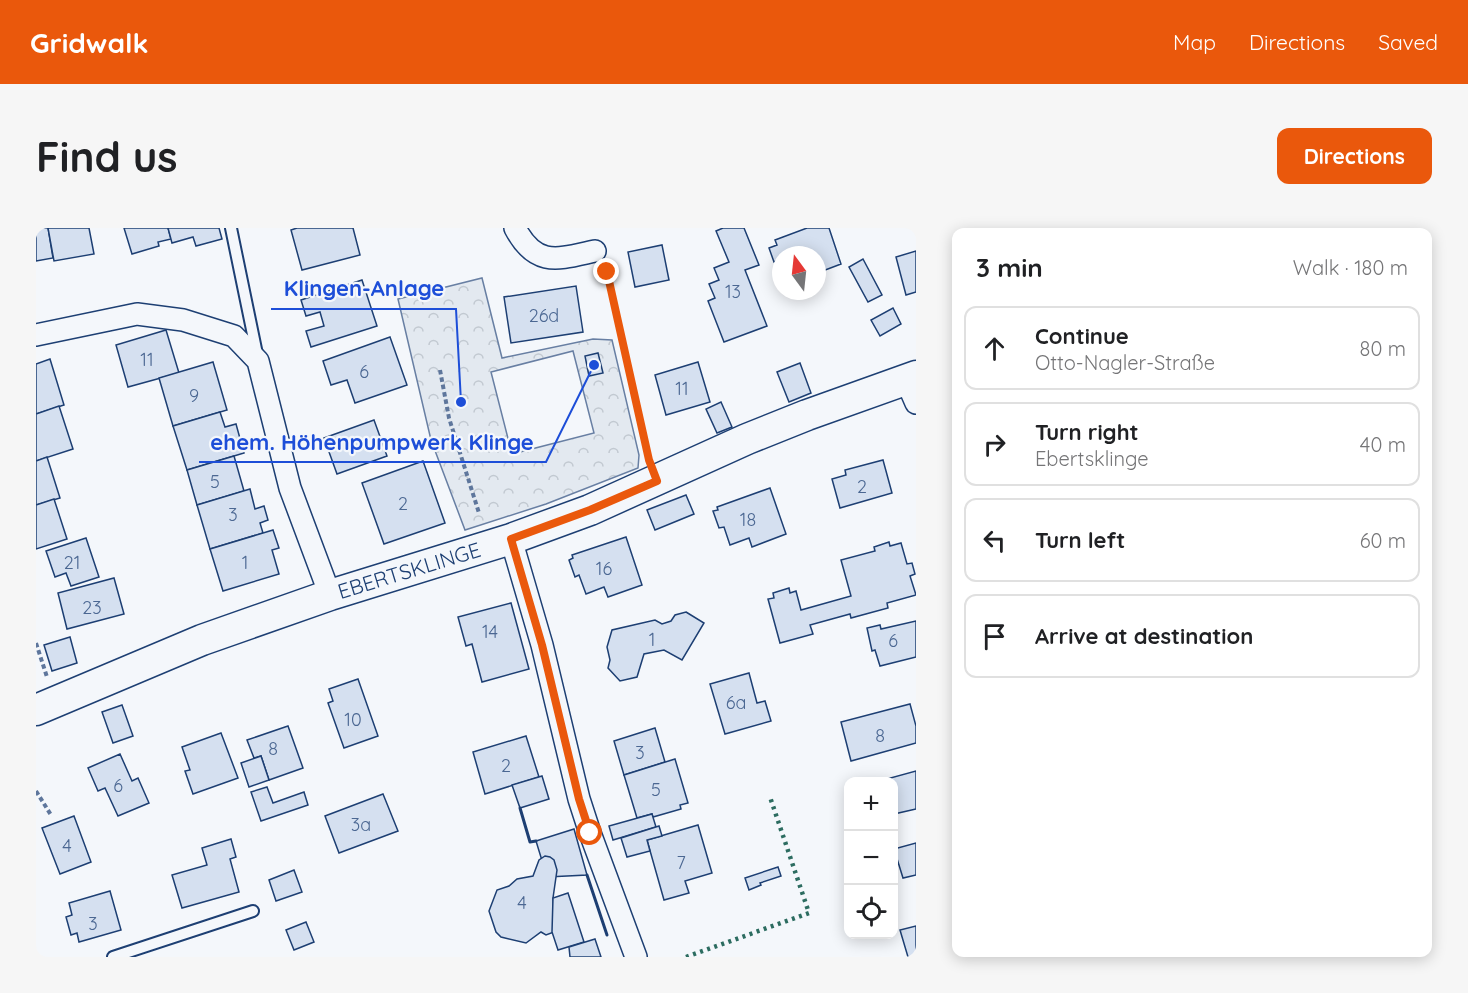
<!DOCTYPE html>
<meta charset="utf-8">
<style>
:root{--surface:#fff;--page:#f6f6f6;--text:#202124;--muted:#757577;--line:#e0e0e0;--accent:#ea580c}
body{margin:0;font-family:Quicksand,sans-serif;background:var(--page);color:var(--text)}
.controls{position:absolute;right:18px;bottom:18px;display:grid;overflow:hidden;border-radius:12px;box-shadow:0 3px 15px #0003}
.controls button{width:54px;height:54px;display:grid;place-items:center;padding:0;border:0;border-bottom:2px solid var(--line);background:var(--surface);color:var(--text);font:30px sans-serif}
.compass{position:absolute;left:736px;top:18px;width:54px;height:54px;border-radius:50%;background:var(--surface);box-shadow:0 3px 15px #0003;rotate:345deg}
.stop{position:absolute;width:18px;height:18px;margin:-14px;border:4px solid #ea580c;border-radius:50%;background:#fff}
.stop.end{background:#ea580c;border-color:#fff;box-shadow:0 2px 6px #0008}
.list{margin:0;padding:0;list-style:none}
h2{display:flex;justify-content:space-between;align-items:center;height:78px;margin:0;padding:0 24px;font-size:26px}
h2 small{font-size:20px;font-weight:400;color:var(--muted)}
.list li{display:grid;grid-template-columns:39px 1fr auto;gap:18px;align-items:center;box-sizing:border-box;height:84px;margin:0 12px 12px;padding:0 12px;border:2px solid var(--line);border-radius:12px}
.list b{display:block;font-size:22px;white-space:nowrap}
.list p{margin:0;font-size:20px;white-space:nowrap;color:var(--muted)}
.list em{font-size:20px;font-style:normal;color:var(--muted)}
.icon{flex:none;width:33px;height:33px;fill:none;stroke:currentColor;stroke-width:2;stroke-linecap:round;stroke-linejoin:round}
.map{position:relative;flex:none;width:880px;height:729px;overflow:hidden;border-radius:12px}
header{display:flex;align-items:center;gap:36px;box-sizing:border-box;height:84px;padding:0 30px;background:var(--accent);color:#fff}
header strong{font-size:28px}
nav{display:flex;gap:33px;margin-inline-start:auto;font-size:21px}
.intro{display:flex;align-items:center;justify-content:space-between;box-sizing:border-box;height:144px;padding:0 36px}
h1{margin:0;font-size:42px}
.button{padding:15px 27px;border-radius:12px;background:var(--accent);color:#fff;font-size:21px;font-weight:700}
main{display:flex;gap:36px;padding:0 36px}
aside{flex:1;background:var(--surface);border-radius:12px;box-shadow:0 3px 15px #0003}
.map>svg:first-child{display:block}
</style>
<header>
<strong>Gridwalk</strong>
<nav><a>Map</a><a>Directions</a><a>Saved</a></nav>
</header>
<div class="intro"><h1>Find us</h1><a class="button">Directions</a></div>
<main>
<div class="map">
<svg width="880" height="729" viewBox="0 0 880 729">
<defs>
<pattern id="forest-crowns" width="20" height="18" patternUnits="userSpaceOnUse" patternTransform="scale(1.5)"><rect width="20" height="18" fill="#e3e9f0"/><path d="M2 6a3 3 0 1 1 6 0M12 15a3 3 0 1 1 6 0" fill="none" stroke="#c2c9d1"/></pattern>
</defs>
<rect width="100%" height="100%" fill="#f4f7fb"/>
<!-- forest -->
<path fill="url(#forest-crowns)" stroke="#687fa3" stroke-width="1.5" fill-rule="evenodd" d="M446,50L466,130L557,111L576,112L603,227L602,240L510,276L429,302L395,212L362,71ZM537,123L558,205L476,226L455,144Z"/>
<!-- building -->
<g fill="#d5e0f0" stroke="#1d3f73" stroke-width="1.5">
<path d="M0,0H12L17,30L0,33Z"/>
<path d="M12,0H53L58,26L18,33Z"/>
<path d="M88,0H132L135,11L122,14L123,18L96,26Z"/>
<path d="M132,0H183L186,11L160,18L157,9L136,15Z"/>
<path d="M261,0H317L324,27L266,42L255,2Z"/>
<path d="M687,0H708L723,37L709,42L731,98L688,114L672,73L679,70L673,56L683,52L678,40L693,34L680,3Z"/>
<path d="M771,0H793L805,36L784,44L781,27H778L777,24L768,27H745V31L738,34L733,20L741,17L739,12Z"/>
<path d="M626,17L633,52L599,59L592,24Z"/>
<path d="M880,23V64L870,67L860,29Z"/>
<path d="M827,31L846,67L832,74L813,39Z"/>
<path d="M326,52L341,98L275,119L270,103L288,98L284,84L270,88L265,72Z"/>
<path d="M540,58L547,104L475,115L468,69Z"/>
<path d="M857,80L865,96L844,108L835,92Z"/>
<path d="M130,102L143,145L92,159L80,117Z"/>
<path d="M354,109L371,157L319,175L311,152L295,157L287,133Z"/>
<path d="M562,125L567,145L553,148L549,128Z"/>
<path d="M14,131L28,177L0,186V136Z"/>
<path d="M177,134L191,182L137,198L123,150Z"/>
<path d="M662,134L674,174L630,187L619,147Z"/>
<path d="M764,135L775,165L753,174L741,144Z"/>
<path d="M685,174L696,199L681,205L670,181Z"/>
<path d="M23,178L37,221L0,233V186Z"/>
<path d="M184,184L189,199L200,196L208,225L151,242L137,198Z"/>
<path d="M338,192L351,228L301,246L288,210Z"/>
<path d="M198,228L208,263L161,277L151,242Z"/>
<path d="M11,229L24,270L0,277V233Z"/>
<path d="M847,232L856,265L804,280L796,251L810,247L809,242Z"/>
<path d="M387,233L409,295L348,316L326,255Z"/>
<path d="M734,260L750,306L716,319L713,310L694,317L688,299L683,300L677,283L682,282L681,279Z"/>
<path d="M214,261L219,281L228,278L232,292L224,295L227,305L174,321L161,277Z"/>
<path d="M650,267L658,286L619,302L611,282Z"/>
<path d="M18,271L31,311L0,321V277Z"/>
<path d="M237,302L243,320L236,322L243,346L187,363L174,321Z"/>
<path d="M590,309L606,357L572,369L568,359L550,366L543,347L539,349L533,332L537,330L536,327Z"/>
<path d="M50,310L63,349L35,358L30,345L19,349L10,323Z"/>
<path d="M853,314L854,318L865,315L871,336L876,335L879,346L874,348L880,367L851,375L852,380L815,390L814,386L774,397L777,406L744,415L732,371L738,370L737,365L753,360L754,365L760,363L765,382L815,368L805,332L839,323L838,319Z"/>
<path d="M78,350L88,386L31,401L22,365Z"/>
<path d="M475,375L493,441L446,454L436,416L430,418L422,389Z"/>
<path d="M650,384L668,395L646,432L628,422L608,426L601,449L584,453L572,440L574,432L571,419L576,402L619,392L626,396L635,393L639,387Z"/>
<path d="M880,393V429L844,438L839,422L836,423L831,400L844,397L845,401Z"/>
<path d="M34,409L41,435L16,443L8,417Z"/>
<path d="M713,445L721,475L729,473L735,493L689,506L674,456Z"/>
<path d="M322,451L342,508L308,520L292,475L297,473L293,461Z"/>
<path d="M874,476L880,498V515L815,533L805,494Z"/>
<path d="M86,477L97,508L77,515L66,484Z"/>
<path d="M252,498L267,540L233,552L225,528L218,530L211,512Z"/>
<path d="M619,500L629,534L588,547L578,513Z"/>
<path d="M185,505L202,550L157,566L149,543L154,542L146,519Z"/>
<path d="M490,508L503,549L449,566L437,524Z"/>
<path d="M84,526L96,553L102,550L113,575L82,588L69,560L62,563L52,540Z"/>
<path d="M225,528L233,552L213,559L205,535Z"/>
<path d="M639,531L652,575L644,577L645,581L617,589L616,586L601,590L588,547Z"/>
<path d="M880,543V581L858,586V554H847V552Z"/>
<path d="M506,548L513,571L484,580L476,557Z"/>
<path d="M231,559L237,575L268,564L272,577L225,593L215,564Z"/>
<path d="M347,566L362,603L303,625L289,588Z"/>
<path d="M616,586L620,599L577,612L573,598Z"/>
<path d="M38,588L55,634L24,646L6,600Z"/>
<path d="M662,597L676,645L649,653L653,665L628,672L611,612Z"/>
<path d="M623,598L626,608L611,612L614,623L591,629L585,610Z"/>
<path d="M538,601L551,647L511,649L500,613Z"/>
<path d="M195,611L200,629L194,631L203,664L146,680L136,647L171,637L166,620Z"/>
<path d="M880,615V647L867,650L858,621Z"/>
<path d="M509,628L514,629L518,632L521,642L517,670L518,704L510,707L505,704L490,715L465,709L460,704L453,683L461,662L473,658L481,651L497,648L503,632Z"/>
<path d="M742,639L745,648L724,655L725,657L713,662L709,650Z"/>
<path d="M258,642L266,664L240,673L233,652Z"/>
<path d="M74,663L85,702L43,714L41,705L35,707L30,689L36,687L33,675Z"/>
<path d="M532,665L548,714L522,722L516,704L517,670Z"/>
<path d="M270,694L278,714L258,722L250,702Z"/>
<path d="M880,698V729H872L864,702Z"/>
<path d="M559,711L565,729H534L533,719Z"/>
</g>
<g fill="none" stroke-linecap="round" stroke-linejoin="round">
<!-- lane casing -->
<g stroke="#1d3f73" stroke-width="14">
<g id="lane">
<path d="M195,0L221,126"/>
<path d="M77,729L217,683"/>
</g>
</g>
<!-- street casing -->
<g stroke="#1d3f73" stroke-width="24">
<g id="street">
<path d="M479,0C500,40 522,31 559,23"/>
<path d="M0,107L101,86L147,92L198,108L222,133L254,260L294,367"/>
<path d="M870,152L880,175"/>
<path d="M475,311L506,417L543,571L554,605L600,729"/>
</g>
</g>
<!-- secondary casing -->
<g stroke="#1d3f73" stroke-width="33">
<path id="secondary" d="M0,482L166,412L294,367L475,311L554,282L711,211L771,187L880,148"/>
</g>
<!-- path -->
<g stroke="#5e769c" stroke-width="4" stroke-dasharray="4.5 3" stroke-linecap="butt">
<path d="M570,42L612,228"/>
<path d="M404,142L413,190L443,285"/>
<path d="M0,415L11,449"/>
<path d="M0,563L15,587"/>
</g>
<!-- lane -->
<use href="#lane" stroke="#f4f7fb" stroke-width="10"/>
<!-- street -->
<use href="#street" stroke="#f4f7fb" stroke-width="21"/>
<!-- secondary -->
<use href="#secondary" stroke="#f4f7fb" stroke-width="30"/>
<!-- hedge -->
<path stroke="#2c6c60" stroke-width="4.5" stroke-dasharray="3 4.5" stroke-linecap="butt" d="M650,729L773,685L734,569"/>
<!-- wall -->
<g stroke="#1d3f73" stroke-width="3">
<path d="M484,580L494,614L500,613"/>
<path d="M551,647L571,707"/>
</g>
</g>
<g fill="none" stroke-linecap="round" stroke-linejoin="round">
<!-- route -->
<path stroke="#ea580c" stroke-width="8" d="M554,605L543,571L506,417L475,311L554,282L621,253L613,232L571,44"/>
</g>
<g text-anchor="middle" dominant-baseline="central" stroke-width="4.5" stroke-linejoin="round" paint-order="stroke">
<!-- number labels -->
<g font-size="18" fill="#4b6792">
<text x="697" y="63">13</text>
<text x="508" y="87">26d</text>
<text x="111" y="131">11</text>
<text x="328" y="143">6</text>
<text x="646" y="160">11</text>
<text x="158" y="167">9</text>
<text x="179" y="253">5</text>
<text x="826" y="258">2</text>
<text x="367" y="275">2</text>
<text x="197" y="286">3</text>
<text x="712" y="291">18</text>
<text x="36" y="334">21</text>
<text x="209" y="334">1</text>
<text x="568" y="340">16</text>
<text x="56" y="379">23</text>
<text x="454" y="403">14</text>
<text x="616" y="411">1</text>
<text x="857" y="412">6</text>
<text x="700" y="474">6a</text>
<text x="317" y="491">10</text>
<text x="844" y="507">8</text>
<text x="237" y="520">8</text>
<text x="604" y="524">3</text>
<text x="470" y="537">2</text>
<text x="82" y="557">6</text>
<text x="620" y="561">5</text>
<text x="325" y="596">3a</text>
<text x="31" y="617">4</text>
<text x="645" y="634">7</text>
<text x="486" y="674">4</text>
<text x="57" y="695">3</text>
</g>
<!-- street labels -->
<g font-size="21" fill="#1d3f73" stroke="#f4f7fb">
<text transform="translate(373 342) rotate(-17)">EBERTSKLINGE</text>
</g>
</g>
<!-- callouts -->
<path fill="none" stroke="#1d4ed8" stroke-width="2" d="M425 174L420 81H235M558 137L510 234H163"/>
<g fill="#1d4ed8" stroke="#f4f7fb" stroke-width="2">
<circle cx="425" cy="174" r="6"/>
<circle cx="558" cy="137" r="6"/>
</g>
<g font-size="22" text-anchor="middle" font-weight="bold" fill="#1d4ed8" stroke="#f4f7fb" stroke-width="4.5" stroke-linejoin="round" paint-order="stroke">
<text x="328" y="68">Klingen-Anlage</text>
<text x="336" y="222">ehem. Höhenpumpwerk Klinge</text>
</g>
</svg>
<div class="controls">
<button>+</button>
<button>−</button>
<button><svg class="icon" aria-label="locate" viewBox="0 0 24 24"><circle cx="12" cy="12" r="6"/><path d="M12 2v4M12 18v4M2 12h4M18 12h4"/></svg></button>
</div>
<svg class="compass" viewBox="-18 -18 36 36"><path d="M0-13l5 13h-10z" fill="#e53935"/><path d="M0 13l5-13h-10z" fill="#757577"/></svg>
<div class="stop" style="left:554px;top:605px"></div>
<div class="stop end" style="left:571px;top:44px"></div>
</div>
<aside>
<h2>3 min<small>Walk · 180 m</small></h2>
<ul class="list">
<li><svg class="icon" aria-label="ahead" viewBox="0 0 24 24"><path d="M12 20V5M6 11l6-6 6 6"/></svg><div><b>Continue</b><p>Otto-Nagler-Straße</p></div><em>80 m</em></li>
<li><svg class="icon" aria-label="right" viewBox="0 0 24 24"><path d="M7 20v-9h11M14 6l5 5-5 5"/></svg><div><b>Turn right</b><p>Ebertsklinge</p></div><em>40 m</em></li>
<li><svg class="icon" aria-label="left" viewBox="0 0 24 24"><path d="M17 20v-9H6M10 6l-5 5 5 5"/></svg><div><b>Turn left</b></div><em>60 m</em></li>
<li><svg class="icon" aria-label="arrive" viewBox="0 0 24 24"><path d="M6 21V4h12l-3 4 3 4H6"/></svg><div><b>Arrive at destination</b></div></li>
</ul>
</aside>
</main>
